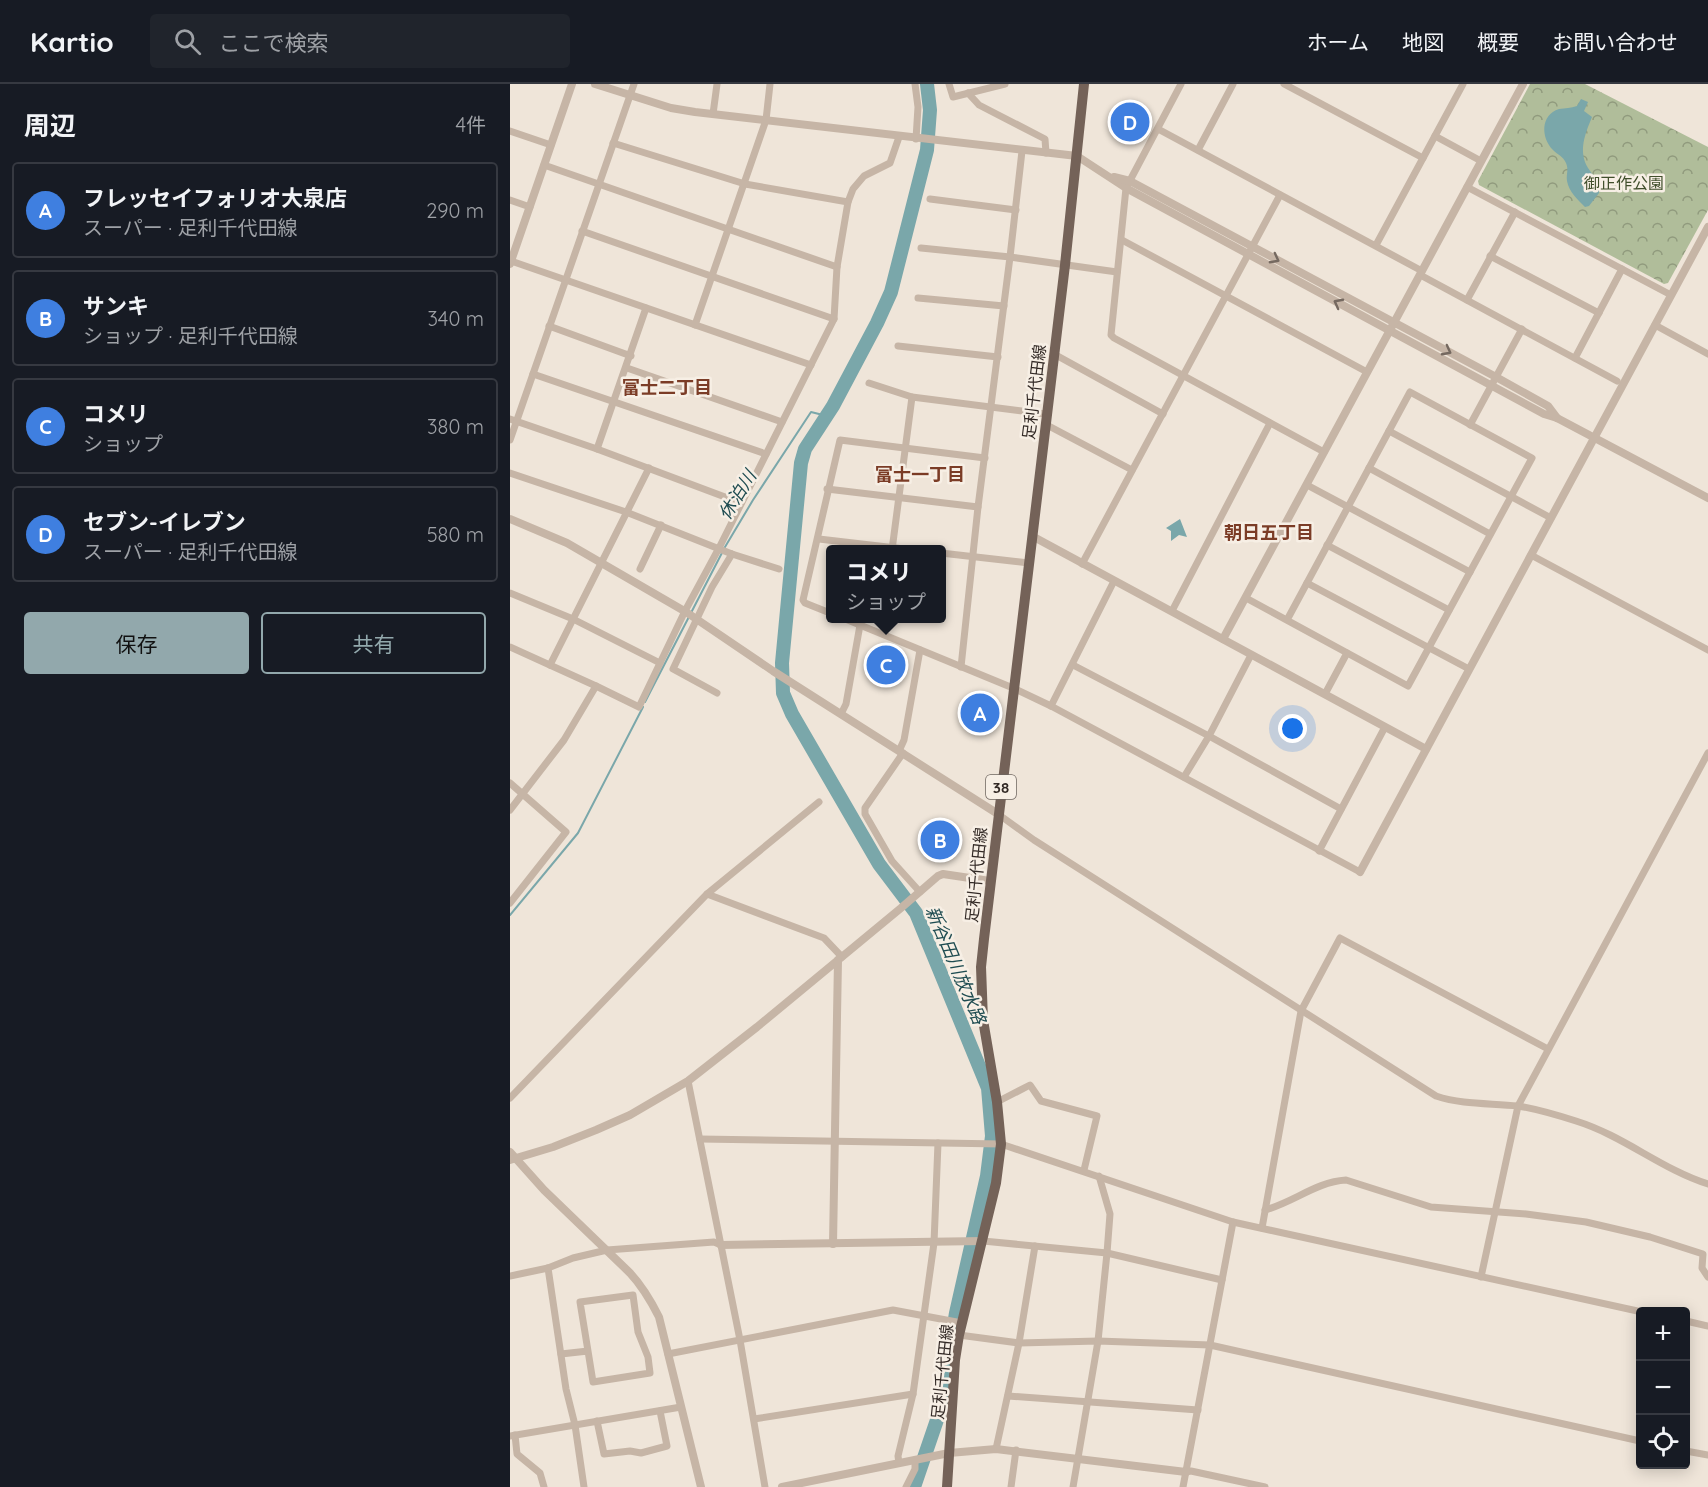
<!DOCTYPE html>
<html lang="ja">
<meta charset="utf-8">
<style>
:root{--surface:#171b24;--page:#20242c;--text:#f1f3f6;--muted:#9ea1a6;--line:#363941;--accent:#92a8ac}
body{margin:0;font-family:Quicksand,"Noto Sans JP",sans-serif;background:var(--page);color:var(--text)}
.controls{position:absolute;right:18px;bottom:18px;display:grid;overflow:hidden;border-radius:6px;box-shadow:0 3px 15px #0003}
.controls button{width:54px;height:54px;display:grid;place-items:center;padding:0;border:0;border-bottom:2px solid var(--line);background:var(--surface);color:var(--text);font:30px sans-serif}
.you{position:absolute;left:783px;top:645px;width:21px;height:21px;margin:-15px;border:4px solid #fff;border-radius:50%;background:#1a73e8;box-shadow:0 0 0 9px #1a73e833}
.badge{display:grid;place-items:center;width:39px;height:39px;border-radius:50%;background:var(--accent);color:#fff;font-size:20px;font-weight:700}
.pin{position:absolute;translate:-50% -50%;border:3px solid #fff;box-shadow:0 2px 6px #0006}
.popup{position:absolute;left:316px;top:461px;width:120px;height:78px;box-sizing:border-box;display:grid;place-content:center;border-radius:6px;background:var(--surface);filter:drop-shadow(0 2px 4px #0005);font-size:20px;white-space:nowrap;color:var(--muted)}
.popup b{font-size:22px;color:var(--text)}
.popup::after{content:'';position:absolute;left:50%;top:100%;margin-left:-12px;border:12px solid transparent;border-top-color:var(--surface)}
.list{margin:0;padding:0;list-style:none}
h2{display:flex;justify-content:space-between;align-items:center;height:78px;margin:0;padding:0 24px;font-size:26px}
h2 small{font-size:20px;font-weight:400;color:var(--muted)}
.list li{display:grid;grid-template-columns:39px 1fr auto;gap:18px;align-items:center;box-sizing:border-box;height:96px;margin:0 12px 12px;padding:0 12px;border:2px solid var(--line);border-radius:6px}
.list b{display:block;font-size:22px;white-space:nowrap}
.list p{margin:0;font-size:20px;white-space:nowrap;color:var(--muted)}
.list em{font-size:20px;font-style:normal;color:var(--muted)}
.actions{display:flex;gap:12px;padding:18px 24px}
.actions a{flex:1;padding:14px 0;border:2px solid var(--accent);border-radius:6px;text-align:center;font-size:21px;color:var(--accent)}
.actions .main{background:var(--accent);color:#111}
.icon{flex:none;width:33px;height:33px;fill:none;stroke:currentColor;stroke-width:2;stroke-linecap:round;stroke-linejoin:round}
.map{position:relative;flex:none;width:1198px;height:1403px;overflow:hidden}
header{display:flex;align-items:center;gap:36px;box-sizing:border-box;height:84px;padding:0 30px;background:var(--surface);border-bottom:2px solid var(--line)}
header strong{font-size:28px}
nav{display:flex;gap:33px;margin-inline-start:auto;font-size:21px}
.search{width:420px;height:54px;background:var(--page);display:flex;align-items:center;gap:15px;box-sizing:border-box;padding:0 21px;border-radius:6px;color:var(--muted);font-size:22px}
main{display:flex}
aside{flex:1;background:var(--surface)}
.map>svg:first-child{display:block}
</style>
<header>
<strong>Kartio</strong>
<div class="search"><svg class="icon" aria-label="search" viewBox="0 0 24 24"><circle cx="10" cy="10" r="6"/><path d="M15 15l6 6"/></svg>ここで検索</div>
<nav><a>ホーム</a><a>地図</a><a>概要</a><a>お問い合わせ</a></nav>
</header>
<main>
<aside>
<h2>周辺<small>4件</small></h2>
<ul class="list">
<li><span class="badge" style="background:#3f7fe0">A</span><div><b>フレッセイフォリオ大泉店</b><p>スーパー · 足利千代田線</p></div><em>290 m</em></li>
<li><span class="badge" style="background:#3f7fe0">B</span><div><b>サンキ</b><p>ショップ · 足利千代田線</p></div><em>340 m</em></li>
<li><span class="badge" style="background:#3f7fe0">C</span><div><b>コメリ</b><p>ショップ</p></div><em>380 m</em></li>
<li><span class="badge" style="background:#3f7fe0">D</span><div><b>セブン-イレブン</b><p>スーパー · 足利千代田線</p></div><em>580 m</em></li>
</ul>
<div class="actions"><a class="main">保存</a><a>共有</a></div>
</aside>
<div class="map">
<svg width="1198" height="1403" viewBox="0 0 1198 1403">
<defs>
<pattern id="park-crowns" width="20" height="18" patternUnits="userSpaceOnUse" patternTransform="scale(1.5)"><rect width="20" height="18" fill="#b0bd9a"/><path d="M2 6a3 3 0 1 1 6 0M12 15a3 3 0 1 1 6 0" fill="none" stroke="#909a7d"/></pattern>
</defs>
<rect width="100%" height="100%" fill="#efe5d9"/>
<!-- park -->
<path fill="url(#park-crowns)" d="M1020,0H1075L1198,63V126L1158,199L1154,200L969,101L968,97Z"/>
<!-- water -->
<g fill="#7aa7aa">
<path d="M1071,15L1078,18L1074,27L1082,33C1075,50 1068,67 1078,84C1086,96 1089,94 1089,109L1079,122L1075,123C1068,116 1059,108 1057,97C1056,90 1059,86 1056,79C1053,72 1048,71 1043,66C1031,54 1030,31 1049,25C1055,24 1061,24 1067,22Z"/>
<path d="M670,435L677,453L669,451L661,457V447L656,444Z"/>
</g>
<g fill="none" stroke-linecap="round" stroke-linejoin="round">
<!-- stream -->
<g stroke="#7aa7aa" stroke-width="2">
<path d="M135,618L215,463L243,416L301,328L317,332"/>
<path d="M0,831L68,749L133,623"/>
</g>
<!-- river -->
<path stroke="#7aa7aa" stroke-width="14" d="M404,1403L429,1330L446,1229L477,1092L482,1052L478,1004L406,829L369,780L282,630L273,609L272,579L291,379L295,365L323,322L367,239L381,208L417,66L420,26L417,0"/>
<!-- minor -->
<g stroke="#c6b5a6" stroke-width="7">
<path d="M405,0L408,23L406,55"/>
<path d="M439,0L443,13L495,0"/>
<path d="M671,0L616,104L601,251L604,254L814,368"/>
<path d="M774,0L913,74"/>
<path d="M458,9L469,21L535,55L536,69"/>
<path d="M203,30L207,0"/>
<path d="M648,45L912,187"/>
<path d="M0,47L41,61"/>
<path d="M925,52L971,77"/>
<path d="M688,66L723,0"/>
<path d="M512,67L500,173L607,188"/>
<path d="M34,81L327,183"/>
<path d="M957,103L1161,211"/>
<path d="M420,115L506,126"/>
<path d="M0,116L20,123"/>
<path d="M338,118L343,105L354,92L380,79L389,53"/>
<path d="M72,147L324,235"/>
<path d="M612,156L857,288"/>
<path d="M866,161L953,0"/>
<path d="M411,164L500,173L468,423L451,583"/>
<path d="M980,172L1089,229"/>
<path d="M1,177L301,281"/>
<path d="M914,193L1107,297"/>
<path d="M408,214L494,222"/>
<path d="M957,216L1005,128"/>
<path d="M185,241L256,36L260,0"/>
<path d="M1145,241L1198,270"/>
<path d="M39,242L121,272"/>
<path d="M388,262L488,273"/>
<path d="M544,270L653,330"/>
<path d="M1065,274L1112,185"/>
<path d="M117,284L272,338"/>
<path d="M23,290L256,370"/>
<path d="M359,299L402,313"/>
<path d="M0,335L87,365L231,419"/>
<path d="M535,340L622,386"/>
<path d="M960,341L1012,245"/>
<path d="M879,347L1041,434"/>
<path d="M0,356L124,0"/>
<path d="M87,365L136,224"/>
<path d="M859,384L980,450"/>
<path d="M0,389L116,428L222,470L269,485"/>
<path d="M797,401L960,488"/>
<path d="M317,405L468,423"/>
<path d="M309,455L403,466"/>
<path d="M817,461L939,526"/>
<path d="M382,466L402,313L536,330"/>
<path d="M431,469L519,479"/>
<path d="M1021,471L1198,566"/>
<path d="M572,480L770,111"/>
<path d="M130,485L151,441"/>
<path d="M797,499L959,585"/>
<path d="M0,509L63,535L150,579"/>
<path d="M736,514L898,602L1022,374L900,308L777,536"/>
<path d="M662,527L760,339"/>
<path d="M320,529L295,519L293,516L330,356L475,374"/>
<path d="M333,534L503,604L541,622L850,788"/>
<path d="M373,550L376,534"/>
<path d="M0,563L86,602L54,656L0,726"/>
<path d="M40,581L139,384"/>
<path d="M563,581L699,652L831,725"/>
<path d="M86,602L129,623L175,527L209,464L324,235L327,183L338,118L235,100L103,59"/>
<path d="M207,609L163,585L202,503L222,470"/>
<path d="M815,610L837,569"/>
<path d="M541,622L604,497"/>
<path d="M331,630L336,620L350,541"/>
<path d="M389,667L394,656L410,566"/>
<path d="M393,669L355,724V730L382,777L410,808"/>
<path d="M674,693L699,652L741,571"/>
<path d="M0,699L56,748L0,819"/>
<path d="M488,730L524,756L926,1012C953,1021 980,1019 1008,1022C1027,1025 1047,1031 1066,1037C1114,1052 1151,1085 1198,1100"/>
<path d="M809,767L875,643"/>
<path d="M197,810L314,854L332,873"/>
<path d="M178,997L230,1256L255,1403"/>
<path d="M0,1014L197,810L309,718"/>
<path d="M487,1018L520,1001L531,1017L587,1032L574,1086"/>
<path d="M190,1055L491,1060L723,1138L1132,1228"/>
<path d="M755,1126C784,1118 806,1098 836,1096L921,1123L1016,1130L1076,1138L1140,1153L1193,1170L1192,1184L1198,1193"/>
<path d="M752,1144L791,927L830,854L1038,965"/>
<path d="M473,1157L597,1169L712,1196"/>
<path d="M38,1184L56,1305L65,1341L74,1403"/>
<path d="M0,1192L38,1184L63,1174L97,1166L204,1158L211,1161"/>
<path d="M971,1193L1008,1022L1198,669"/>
<path d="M1176,1237L1198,1242"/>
<path d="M449,1251L509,1259L588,1257L700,1261L1130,1357"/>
<path d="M51,1270L78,1267L70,1218L123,1211L128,1248L138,1273L140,1289L83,1298L78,1267"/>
<path d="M158,1270L383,1226L452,1239"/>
<path d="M498,1312L688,1326"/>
<path d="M244,1335L403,1310"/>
<path d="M87,1337L94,1370L120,1367L131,1369L157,1362L150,1327"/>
<path d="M5,1351L7,1370L30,1389L34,1403"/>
<path d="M0,1352L171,1323"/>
<path d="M486,1365L509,1259L525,1162"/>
<path d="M1176,1367L1198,1371"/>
<path d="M389,1379L388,1372L403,1310L424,1159L428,1059"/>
<path d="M676,1388L681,1387L755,1403"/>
<path d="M396,1403L405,1385V1376"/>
<path d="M501,1403L506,1366"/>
<path d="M563,1403L588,1257L597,1169L600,1130L589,1092"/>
<path d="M673,1403L723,1138"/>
</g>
<!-- tertiary -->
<g stroke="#c6b5a6" stroke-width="8">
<path d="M85,0L161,24L185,28L567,72L616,104L1034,330L1047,334L1198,414"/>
<path d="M604,93L620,97L986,293L1038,322L1047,334"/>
<path d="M0,180L62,0"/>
<path d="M0,435L57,459L176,528L263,587L488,730"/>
<path d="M522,452L916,665"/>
<path d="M713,555L1013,0"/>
<path d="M850,788L1198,143"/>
<path d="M0,1068L34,1106L120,1189C133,1203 141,1217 149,1233L191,1403"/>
<path d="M0,1076L43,1063L86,1046L120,1031L178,997L247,943L391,824L428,792L433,790L480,797"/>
<path d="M323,1160L328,876"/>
<path d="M211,1161L473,1157"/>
<path d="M272,1403L439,1369L486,1365L676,1388"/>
</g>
<!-- primary -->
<path stroke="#746258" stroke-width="10" d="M437,1403L445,1276L449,1251L486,1099L491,1060L487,1018L473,936L471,883L474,855L555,181L574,0"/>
</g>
<!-- one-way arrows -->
<defs><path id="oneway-chevron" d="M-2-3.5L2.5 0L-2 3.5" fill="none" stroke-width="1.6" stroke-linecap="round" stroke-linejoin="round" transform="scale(1.5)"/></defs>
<g stroke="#756960">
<use href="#oneway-chevron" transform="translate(765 175) rotate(28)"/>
<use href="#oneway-chevron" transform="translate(828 219) rotate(-152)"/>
<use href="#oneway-chevron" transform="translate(937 267) rotate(28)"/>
</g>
<g text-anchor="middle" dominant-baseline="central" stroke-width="5" stroke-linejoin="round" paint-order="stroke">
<!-- shield labels -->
<rect fill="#f7efe5" stroke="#6e655f" stroke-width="1.5" x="476" y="691" width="30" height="24" rx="4.5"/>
<g font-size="15" font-weight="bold" fill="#332a26">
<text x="491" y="703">38</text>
</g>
<!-- park labels -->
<g font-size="16" fill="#414f2c" stroke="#f7efe5">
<text x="1114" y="99">御正作公園</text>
</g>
<!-- street labels -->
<g font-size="16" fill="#332a26" stroke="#f7efe5">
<text transform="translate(524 308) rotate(-83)">足利千代田線</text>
<text transform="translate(466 791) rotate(-84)">足利千代田線</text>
<text transform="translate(432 1288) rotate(-84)">足利千代田線</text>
</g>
<!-- neighbourhood labels -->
<g font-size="18" font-weight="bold" fill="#7b3c26" stroke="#f7efe5">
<text x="157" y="303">富士二丁目</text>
<text x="410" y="390">富士一丁目</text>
<text x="759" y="448">朝日五丁目</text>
</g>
<!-- water labels -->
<g font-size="18" font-style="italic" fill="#1f4c51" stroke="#f7efe5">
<text transform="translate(227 411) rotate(-58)">休泊川</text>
<text transform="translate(446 881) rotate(67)">新谷田川放水路</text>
</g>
</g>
</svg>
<div class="controls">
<button>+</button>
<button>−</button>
<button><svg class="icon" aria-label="locate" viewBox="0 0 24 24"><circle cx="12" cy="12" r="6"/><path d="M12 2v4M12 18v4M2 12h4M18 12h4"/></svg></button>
</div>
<div class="you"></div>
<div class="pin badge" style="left:470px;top:629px;background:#3f7fe0">A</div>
<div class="pin badge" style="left:430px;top:756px;background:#3f7fe0">B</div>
<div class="pin badge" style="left:376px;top:581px;background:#3f7fe0">C</div>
<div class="popup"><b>コメリ</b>ショップ</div>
<div class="pin badge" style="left:620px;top:38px;background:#3f7fe0">D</div>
</div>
</main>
